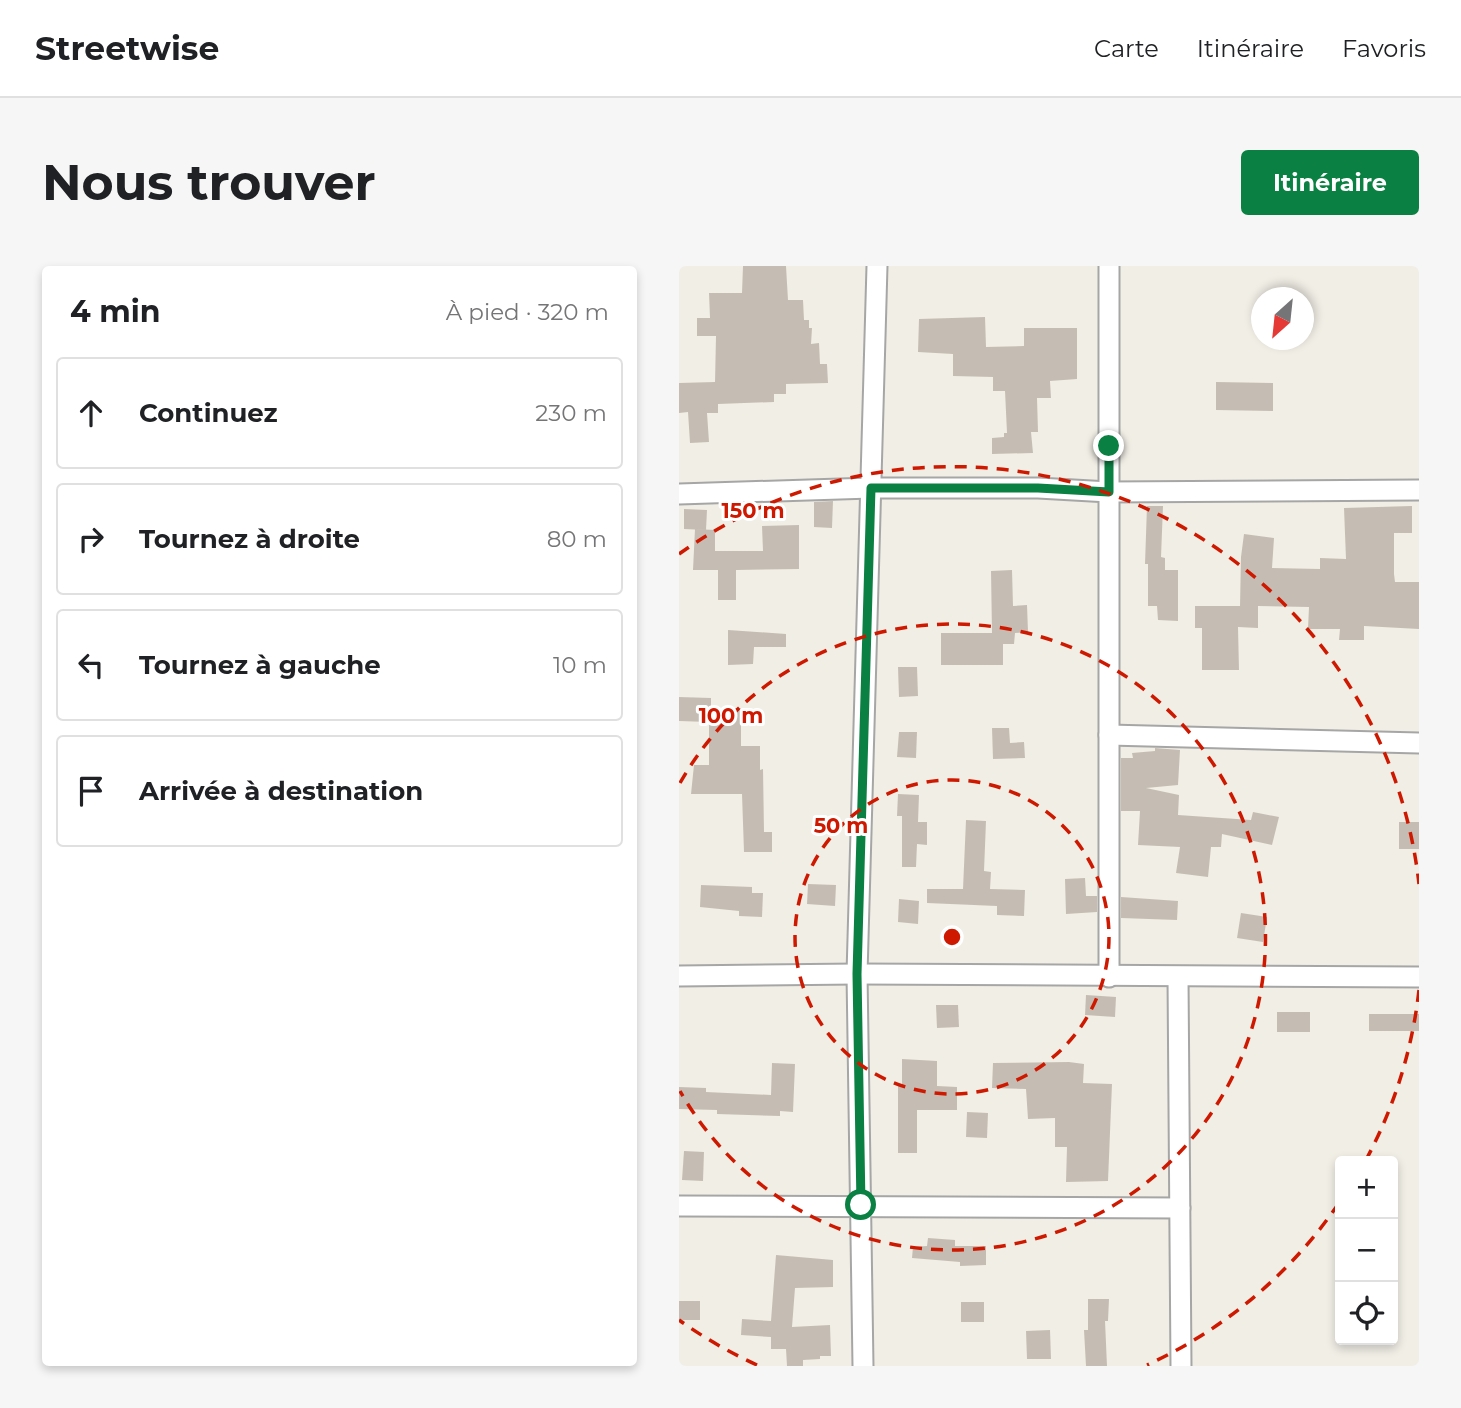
<!DOCTYPE html>
<html lang="fr">
<meta charset="utf-8">
<style>
:root{--surface:#fff;--page:#f6f6f6;--text:#202124;--muted:#757577;--line:#e0e0e0;--accent:#0b8043}
body{margin:0;font-family:Montserrat,sans-serif;background:var(--page);color:var(--text)}
.controls{position:absolute;right:21px;bottom:21px;display:grid;overflow:hidden;border-radius:7px;box-shadow:0 4px 10px #0003}
.controls button{width:63px;height:63px;display:grid;place-items:center;padding:0;border:0;border-bottom:2px solid var(--line);background:var(--surface);color:var(--text);font:35px sans-serif}
.compass{position:absolute;left:572px;top:21px;width:63px;height:63px;border-radius:50%;background:var(--surface);box-shadow:0 4px 10px #0003;rotate:207deg}
.stop{position:absolute;width:21px;height:21px;margin:-16px;border:5px solid #0b8043;border-radius:50%;background:#fff}
.stop.end{background:#0b8043;border-color:#fff;box-shadow:0 2px 7px #0008}
.list{margin:0;padding:0;list-style:none}
h2{display:flex;justify-content:space-between;align-items:center;height:91px;margin:0;padding:0 28px;font-size:30px}
h2 small{font-size:23px;font-weight:400;color:var(--muted)}
.list li{display:grid;grid-template-columns:46px 1fr auto;gap:21px;align-items:center;box-sizing:border-box;height:112px;margin:0 14px 14px;padding:0 14px;border:2px solid var(--line);border-radius:7px}
.list b{display:block;font-size:26px;white-space:nowrap}
.list em{font-size:23px;font-style:normal;color:var(--muted)}
.icon{flex:none;width:38px;height:38px;fill:none;stroke:currentColor;stroke-width:2;stroke-linecap:round;stroke-linejoin:round}
.map{position:relative;flex:none;width:740px;height:1100px;overflow:hidden;border-radius:7px}
header{display:flex;align-items:center;gap:42px;box-sizing:border-box;height:98px;padding:0 35px;background:var(--surface);border-bottom:2px solid var(--line)}
header strong{font-size:33px}
nav{display:flex;gap:38px;margin-inline-start:auto;font-size:24px}
.intro{display:flex;align-items:center;justify-content:space-between;box-sizing:border-box;height:168px;padding:0 42px}
h1{margin:0;font-size:49px}
.button{padding:18px 32px;border-radius:7px;background:var(--accent);color:#fff;font-size:24px;font-weight:700}
main{display:flex;gap:42px;padding:0 42px}
aside{flex:1;background:var(--surface);border-radius:7px;box-shadow:0 4px 10px #0003}
.map>svg:first-child{display:block}
</style>
<header>
<strong>Streetwise</strong>
<nav><a>Carte</a><a>Itinéraire</a><a>Favoris</a></nav>
</header>
<div class="intro"><h1>Nous trouver</h1><a class="button">Itinéraire</a></div>
<main>
<aside>
<h2>4 min<small>À pied · 320 m</small></h2>
<ul class="list">
<li><svg class="icon" aria-label="ahead" viewBox="0 0 24 24"><path d="M12 20V5M6 11l6-6 6 6"/></svg><div><b>Continuez</b></div><em>230 m</em></li>
<li><svg class="icon" aria-label="right" viewBox="0 0 24 24"><path d="M7 20v-9h11M14 6l5 5-5 5"/></svg><div><b>Tournez à droite</b></div><em>80 m</em></li>
<li><svg class="icon" aria-label="left" viewBox="0 0 24 24"><path d="M17 20v-9H6M10 6l-5 5 5 5"/></svg><div><b>Tournez à gauche</b></div><em>10 m</em></li>
<li><svg class="icon" aria-label="arrive" viewBox="0 0 24 24"><path d="M6 21V4h12l-3 4 3 4H6"/></svg><div><b>Arrivée à destination</b></div></li>
</ul>
</aside>
<div class="map">
<svg width="740" height="1100" viewBox="0 0 740 1100">
<rect width="100%" height="100%" fill="#f0eee5"/>
<!-- building -->
<g fill="#c5bdb4">
<path d="M64,0H107L109,34H124L125,54H130V62H133L132,78L140,77L141,98H148L149,117L107,118V128H95V136L39,138V147H28L30,176L11,177L9,146L0,147V117L36,116L37,70H18V52H31L30,27H63Z"/>
<path d="M306,51L307,81L345,80V62H398V113L371,115L372,132H358L359,166H352L354,187L313,188V172L325,171V167H328L326,125H314V111L274,110V88L239,86L240,53Z"/>
<path d="M537,116L594,117V145L537,144Z"/>
<path d="M154,235L153,262L135,261V236Z"/>
<path d="M468,240H484L482,291L486,292V304H499V355L479,354L478,340H469V298H466Z"/>
<path d="M733,240V267H715V308L716,316H740V363L685,360V374H660L661,363H629L630,341L579,340V362L559,361L560,404H523V362H516V340H561L562,291L565,268L595,272L593,302L641,303V292L667,293L665,242Z"/>
<path d="M5,243L28,244L27,264L5,263Z"/>
<path d="M120,259V303L57,304V334H39V304H14L16,263L36,264V285H84L83,260Z"/>
<path d="M333,304L334,340L348,339L349,366L336,367L335,378H324V399H262V367H313L312,305Z"/>
<path d="M49,364L107,368V381H75L74,398L49,399Z"/>
<path d="M219,401H238L239,430L220,431Z"/>
<path d="M0,431L32,432V442H62V480H81V504L84,503L85,566H93V586H65L63,528H12L15,499H30V456L0,455Z"/>
<path d="M313,462H330L331,477L345,476L346,492L314,493Z"/>
<path d="M220,466H238L237,492L218,491Z"/>
<path d="M476,482L501,484L499,519L467,522L500,529L499,549L572,554L574,546L600,551L593,579L543,568L542,581H532L529,611L497,607L501,581L459,579L461,545H442V492H454L453,487L476,485Z"/>
<path d="M219,528L240,529L239,556H248V579L238,578L237,601H223V550H218Z"/>
<path d="M287,554L307,555L305,605L312,606L311,623L346,624L345,650L318,649V640L248,637V623H284Z"/>
<rect x="720" y="556" width="20" height="27"/>
<path d="M406,612L407,630H418V646L387,648L386,613Z"/>
<path d="M129,618L157,619L156,640L128,638Z"/>
<path d="M22,619L73,621V627H84L83,651L60,650V645L21,641Z"/>
<path d="M442,631L499,635L498,654L442,652Z"/>
<path d="M220,633L240,635L239,658L219,656Z"/>
<path d="M562,647L588,651L584,676L558,672Z"/>
<path d="M407,729L437,731L436,751L406,749Z"/>
<path d="M257,739H279L280,761L258,762Z"/>
<rect x="598" y="746" width="33" height="20"/>
<rect x="690" y="748" width="50" height="17"/>
<path d="M223,793L258,795V820L278,821V844H238V887H219V819H223Z"/>
<path d="M390,796L405,798L404,817L433,818L429,915L387,916L388,881H376V852L349,853L347,823L313,822L314,797Z"/>
<path d="M93,797L116,798L114,846L101,845V850L38,848V844L0,843V821L27,822V826L92,829Z"/>
<path d="M288,846L309,847L308,872L287,871Z"/>
<path d="M5,885L25,886L24,915L3,914Z"/>
<path d="M249,972L276,974V980H307V999L281,1000V996L233,992L234,981L248,980Z"/>
<path d="M97,989L154,994V1021L116,1022L113,1061L151,1059L152,1090H141V1093L124,1094V1100H108L107,1083H92V1071L62,1069L63,1053L92,1055Z"/>
<path d="M409,1033H430L429,1055H426L428,1100H407L405,1064H409Z"/>
<rect x="0" y="1035" width="21" height="19"/>
<rect x="282" y="1036" width="23" height="20"/>
<path d="M371,1064L372,1093H348L347,1065Z"/>
</g>
<g fill="none" stroke-linecap="round" stroke-linejoin="round">
<!-- street casing -->
<g stroke="#a6a6a6" stroke-width="23">
<g id="street">
<path d="M0,228L192,222H359L430,226L740,224"/>
<path d="M430,469L740,477"/>
<path d="M0,710L178,708L740,711"/>
<path d="M430,711V0"/>
<path d="M499,711L502,1100"/>
<path d="M0,940L501,942"/>
<path d="M184,1100L178,708L198,0"/>
</g>
</g>
<!-- street -->
<use href="#street" stroke="#fff" stroke-width="19"/>
</g>
<g fill="none" stroke-linecap="round" stroke-linejoin="round">
<!-- route -->
<path stroke="#0b8043" stroke-width="9" d="M182,939L178,708L192,222H359L430,226V180"/>
</g>
<!-- distance rings -->
<g fill="none" stroke="#ce1900" stroke-width="3.5" stroke-dasharray="12 9">
<circle cx="273" cy="671" r="157"/>
<path d="M1 517A313 313 0 1 1 1 825"/>
<path d="M740 724A470 470 0 0 1 688 892M660 937A470 470 0 0 1 468 1099M78 1099A470 470 0 0 1 0 1054M0 288A470 470 0 0 1 740 618"/>
</g>
<circle cx="273" cy="671" r="10" fill="#ce1900" stroke="#fff" stroke-width="3.5"/>
<g font-size="21" text-anchor="middle" font-weight="bold" fill="#ce1900" stroke="#fff" stroke-width="6" stroke-linejoin="round" paint-order="stroke">
<text x="74" y="252">150 m</text>
<text x="52" y="457">100 m</text>
<text x="162" y="567">50 m</text>
</g>
</svg>
<div class="controls">
<button>+</button>
<button>−</button>
<button><svg class="icon" aria-label="locate" viewBox="0 0 24 24"><circle cx="12" cy="12" r="6"/><path d="M12 2v4M12 18v4M2 12h4M18 12h4"/></svg></button>
</div>
<svg class="compass" viewBox="-18 -18 36 36"><path d="M0-13l5 13h-10z" fill="#e53935"/><path d="M0 13l5-13h-10z" fill="#757577"/></svg>
<div class="stop" style="left:182px;top:939px"></div>
<div class="stop end" style="left:430px;top:180px"></div>
</div>
</main>
